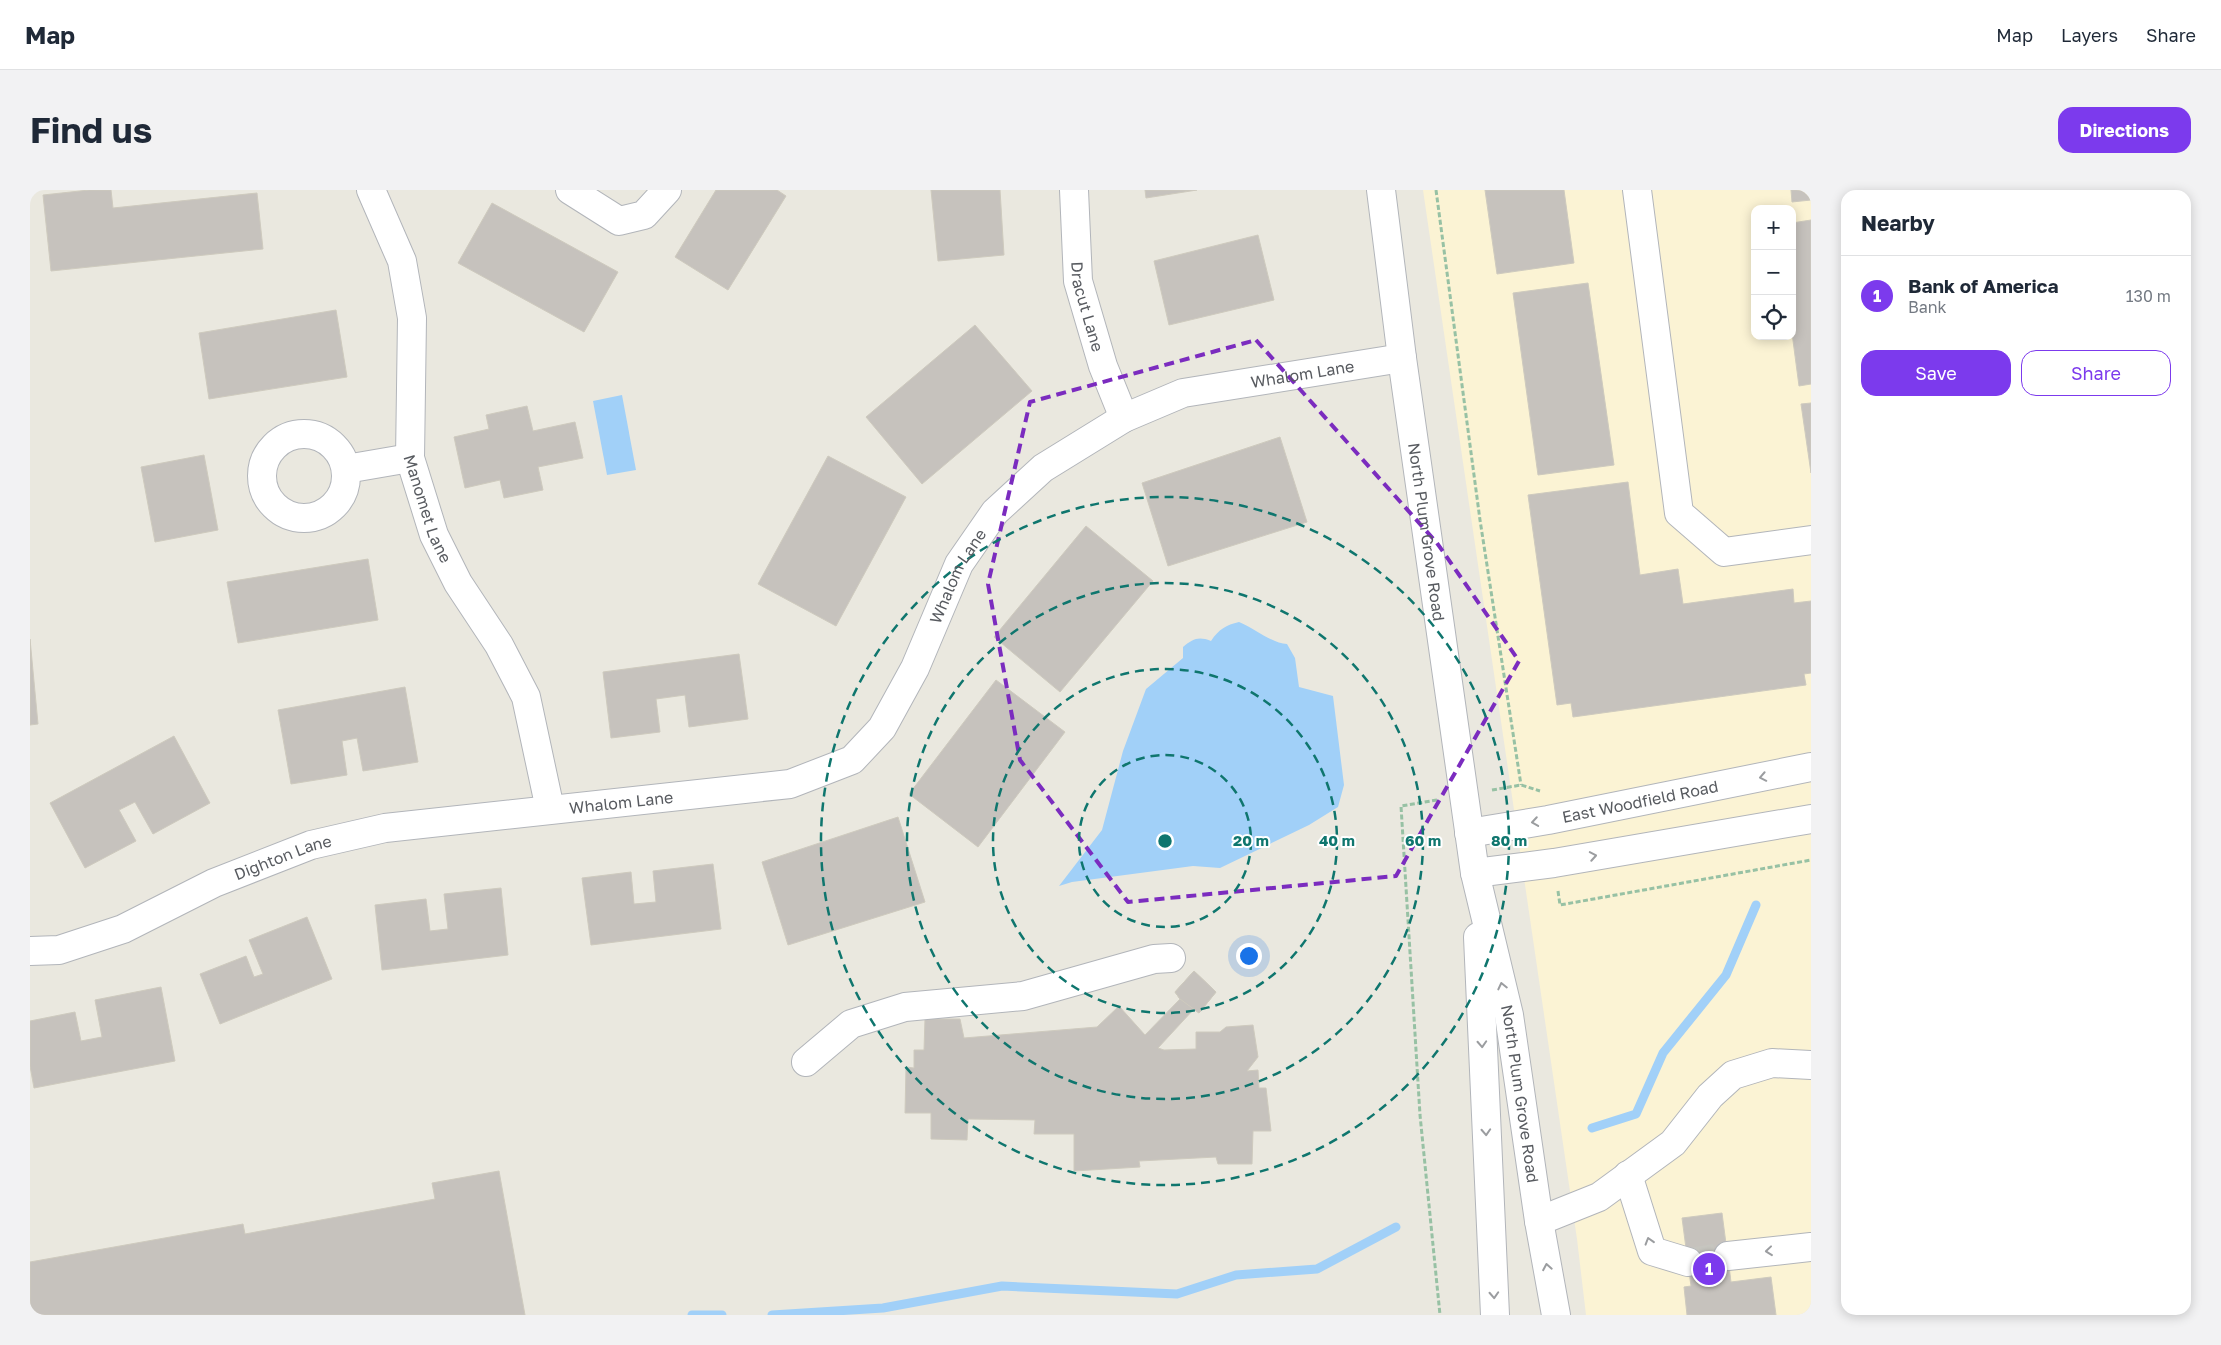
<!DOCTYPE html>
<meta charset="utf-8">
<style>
:root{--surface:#fff;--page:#f2f2f3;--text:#1f2937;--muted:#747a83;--line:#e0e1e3;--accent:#7c3aed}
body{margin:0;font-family:"Golos Text",sans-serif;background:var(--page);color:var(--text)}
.controls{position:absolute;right:15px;top:15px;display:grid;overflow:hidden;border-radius:10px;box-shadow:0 2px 12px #0003}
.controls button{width:45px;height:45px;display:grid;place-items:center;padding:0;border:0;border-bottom:1px solid var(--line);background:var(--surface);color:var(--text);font:25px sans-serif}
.you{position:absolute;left:1218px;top:765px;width:18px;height:18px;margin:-12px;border:4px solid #fff;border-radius:50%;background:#1a73e8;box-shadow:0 0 0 8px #1a73e833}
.badge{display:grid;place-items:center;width:32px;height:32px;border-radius:50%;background:var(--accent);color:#fff;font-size:16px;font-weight:700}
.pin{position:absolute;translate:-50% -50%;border:2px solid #fff;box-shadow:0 1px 5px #0006}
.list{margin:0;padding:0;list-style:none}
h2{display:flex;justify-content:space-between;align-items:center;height:65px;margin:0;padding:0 20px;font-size:21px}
h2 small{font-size:16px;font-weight:400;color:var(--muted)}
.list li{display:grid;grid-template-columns:32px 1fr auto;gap:15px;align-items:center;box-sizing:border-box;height:80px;padding:0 20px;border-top:1px solid var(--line)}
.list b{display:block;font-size:19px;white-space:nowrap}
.list p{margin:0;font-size:16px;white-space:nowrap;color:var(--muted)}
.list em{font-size:16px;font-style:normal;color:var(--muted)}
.actions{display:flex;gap:10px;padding:15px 20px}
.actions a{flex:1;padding:11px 0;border:1px solid var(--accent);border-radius:15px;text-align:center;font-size:18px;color:var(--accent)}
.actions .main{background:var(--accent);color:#fff}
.icon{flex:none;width:28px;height:28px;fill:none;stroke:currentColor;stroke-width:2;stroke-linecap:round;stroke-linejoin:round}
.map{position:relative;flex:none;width:1781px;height:1125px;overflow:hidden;border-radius:15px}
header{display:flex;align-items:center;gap:30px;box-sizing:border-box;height:70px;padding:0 25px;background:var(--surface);border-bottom:1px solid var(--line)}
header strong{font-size:24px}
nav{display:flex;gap:28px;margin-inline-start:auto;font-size:18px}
.intro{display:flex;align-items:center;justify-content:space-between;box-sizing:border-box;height:120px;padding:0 30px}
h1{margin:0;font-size:35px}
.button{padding:12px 22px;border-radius:15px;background:var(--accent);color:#fff;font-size:18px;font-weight:700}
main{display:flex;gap:30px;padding:0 30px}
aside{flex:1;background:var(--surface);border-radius:15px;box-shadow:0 2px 12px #0003}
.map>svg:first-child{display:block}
</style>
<header>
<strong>Map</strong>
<nav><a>Map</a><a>Layers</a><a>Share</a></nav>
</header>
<div class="intro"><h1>Find us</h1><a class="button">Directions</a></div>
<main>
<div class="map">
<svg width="1781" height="1125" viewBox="0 0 1781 1125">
<rect width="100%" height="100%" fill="#eae8df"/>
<!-- commercial -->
<path fill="#fbf3d4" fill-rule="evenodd" d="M1393,0H1781V1125H1556L1547,1049ZM1725,19H1762V146H1725Z"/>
<!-- water -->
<g fill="#a1d0f8">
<path d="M592,205L606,280L577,285L563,211Z"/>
<path d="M1209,432C1224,438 1243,454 1257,454L1265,468L1269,497L1303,506L1314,595L1308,617L1279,635L1190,678L1163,676L1042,692L1029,696L1072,640L1093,561L1116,499L1153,468V457C1163,449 1168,446 1181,451C1189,439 1196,435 1209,432Z"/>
</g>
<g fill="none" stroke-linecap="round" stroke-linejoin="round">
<!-- stream -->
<g stroke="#a1d0f8" stroke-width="9">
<path d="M1562,938L1606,924L1633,863L1696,785L1726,715"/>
<path d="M662,1125H692"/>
<path d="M742,1125L853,1118L972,1096L1147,1104L1206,1085L1287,1079L1366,1037"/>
</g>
</g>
<!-- building -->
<g fill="#c6c2bd" stroke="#cecabe">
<path d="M59,0H81L83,18L227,3L233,59L21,81L13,5Z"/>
<path d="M686,0H747L756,6L698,100L645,67Z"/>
<path d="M901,0H970L974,65L908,71Z"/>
<path d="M1115,0H1167L1116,8Z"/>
<path d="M1455,0H1534L1544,73L1467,84Z"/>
<path d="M1761,0H1781V10L1762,12Z"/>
<path d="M462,13L588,82L554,142L428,73Z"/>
<path d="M1781,30V194L1769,196L1762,143V33Z"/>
<path d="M1228,45L1244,110L1139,135L1124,71Z"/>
<path d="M1558,93L1584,275L1508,285L1483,103Z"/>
<path d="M306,120L317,187L179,209L169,143Z"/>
<path d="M945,135L1002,201L892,294L836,227Z"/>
<path d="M1781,213V283L1771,214Z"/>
<path d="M497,216L503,241L545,232L553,268L508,277L513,300L474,308L470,290L435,298L424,247L459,239L456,225Z"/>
<path d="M1250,247L1277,332L1138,376L1112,293Z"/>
<path d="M174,265L188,340L125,352L111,277Z"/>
<path d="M798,266L876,307L806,436L728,394Z"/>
<path d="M1598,292L1610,385L1648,379L1653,414L1763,399L1764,413L1781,411V483L1774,484L1776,495L1543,527L1541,513L1527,515L1498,305Z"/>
<path d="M1056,336L1123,391L1030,502L964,447Z"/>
<path d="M338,369L348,430L208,453L197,392Z"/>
<path d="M0,449L8,534L0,535Z"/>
<path d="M709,464L718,529L659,537L655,505L626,509L630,542L581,548L573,482Z"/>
<path d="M966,490L1035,542L948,657L879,604Z"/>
<path d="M375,497L388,572L333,581L327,548L312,551L317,585L261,594L248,520Z"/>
<path d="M144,546L180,613L123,644L105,612L89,620L106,651L55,678L20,613Z"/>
<path d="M868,627L895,712L758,755L732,672Z"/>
<path d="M683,674L691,739L561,755L552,688L601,682L604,714L626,712L623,681Z"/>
<path d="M471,698L478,765L352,780L345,715L396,709L400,741L418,739L414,704Z"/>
<path d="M277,727L302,789L190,834L170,784L216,766L224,787L233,784L219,750Z"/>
<path d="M1164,781L1186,802L1169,823L1164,819L1128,858L1134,860L1166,859V842H1190L1196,837L1223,835L1228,867L1217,881L1228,880L1229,898H1236L1241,941H1223L1222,974H1188L1186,967L1109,971L1110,977L1044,981V944H1004L1005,930L938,929L937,950L901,949V923H875L876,877L884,878V860H894L895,829H930L934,848L1067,837L1089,816L1115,845L1150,809L1145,802Z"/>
<path d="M1164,781L1186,802L1169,823L1150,809L1145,802Z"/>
<path d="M131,797L145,871L4,898L0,876V831L45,822L51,851L72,847L65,810Z"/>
<path d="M469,981L495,1125H0V1072L213,1034L215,1044L405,1009L402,993Z"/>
<path d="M1692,1023L1701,1092L1741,1087L1746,1125H1657L1654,1097L1661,1096L1652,1028Z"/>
</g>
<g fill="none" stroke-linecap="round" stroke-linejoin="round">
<!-- minor-tunnel -->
<path stroke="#c6c5bf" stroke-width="28" stroke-dasharray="28 14" stroke-linecap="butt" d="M1658,1072L1698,1066"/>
<!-- minor casing -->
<g stroke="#b2b5ba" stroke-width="30">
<g id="minor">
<path id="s1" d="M341,0L372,71L382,128L380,268L404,345L428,393L469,455L496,507L520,619"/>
<path d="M540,0L589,31L614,25L637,0"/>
<path id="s2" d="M1044,0L1048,91L1073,176L1094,228"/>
<path id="s3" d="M1351,0L1372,168L1445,683L1479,825L1509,1031L1526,1125"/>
<path d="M1607,0L1649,323L1694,362L1781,350"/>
<circle cx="274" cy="286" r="42"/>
<path d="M316,279L380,268"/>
<path id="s4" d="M1439,643L1518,630L1781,577"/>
<path d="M1445,683L1524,673L1781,629"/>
<path d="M1448,747L1465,1125"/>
<path id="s5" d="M0,761L29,760L93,739L184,693L281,655L355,638L760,594L822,570L852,538L885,478L929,374L965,322L1013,278L1094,228L1153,203L1372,168"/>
<path d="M776,872L821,834L875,817L993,806L1124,769L1141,768"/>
<path d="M1598,985L1622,1061L1658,1072"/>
<path d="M1509,1031L1569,1007L1643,953L1680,906L1703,885L1742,873L1781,875"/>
<path d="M1698,1066L1781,1057"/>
</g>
</g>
<!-- path -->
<g stroke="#97c1a4" stroke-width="3" stroke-dasharray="5 2.5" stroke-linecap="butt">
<path d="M1406,0L1450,330L1491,595"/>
<path d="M1462,600L1491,595L1510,601"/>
<path d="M1407,610L1371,616L1390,925L1410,1125"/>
<path d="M1528,701L1530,715L1781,670"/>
</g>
<!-- minor -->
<use href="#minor" stroke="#fff" stroke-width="28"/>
</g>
<!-- one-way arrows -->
<defs><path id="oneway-chevron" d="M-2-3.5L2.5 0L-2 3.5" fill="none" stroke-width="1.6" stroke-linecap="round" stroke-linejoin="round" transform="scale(1.25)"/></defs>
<g stroke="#9b9da0">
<use href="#oneway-chevron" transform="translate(1733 587) rotate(169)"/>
<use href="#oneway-chevron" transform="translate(1505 632) rotate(171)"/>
<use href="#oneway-chevron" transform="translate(1563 666) rotate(-10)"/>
<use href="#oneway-chevron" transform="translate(1472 796) rotate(-103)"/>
<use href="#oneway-chevron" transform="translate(1452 854) rotate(87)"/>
<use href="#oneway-chevron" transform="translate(1456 942) rotate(87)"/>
<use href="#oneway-chevron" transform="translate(1619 1051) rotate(-107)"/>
<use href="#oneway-chevron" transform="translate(1739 1061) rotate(174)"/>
<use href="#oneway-chevron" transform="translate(1517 1077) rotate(-100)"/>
<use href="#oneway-chevron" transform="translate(1464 1105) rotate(87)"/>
</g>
<!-- marked area -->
<path fill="none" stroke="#7b2cbf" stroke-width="4" stroke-dasharray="10 6" stroke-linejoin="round" d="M1226,150L1407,353L1489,471L1366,686L1098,712L990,570L958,394L1000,212Z"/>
<!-- distance rings -->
<g fill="none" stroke="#0f766e" stroke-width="2.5" stroke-dasharray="9 6">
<circle cx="1135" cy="651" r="86"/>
<circle cx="1135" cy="651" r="172"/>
<circle cx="1135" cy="651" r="258"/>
<circle cx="1135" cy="651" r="344"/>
</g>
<g text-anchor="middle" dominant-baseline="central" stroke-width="4" stroke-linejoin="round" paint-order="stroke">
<!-- street labels -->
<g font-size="16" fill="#585b60" stroke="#fff">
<text stroke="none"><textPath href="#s2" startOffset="118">Dracut Lane</textPath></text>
<text stroke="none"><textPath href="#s5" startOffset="1486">Whalom Lane</textPath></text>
<text stroke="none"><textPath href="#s1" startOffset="329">Manomet Lane</textPath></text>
<text stroke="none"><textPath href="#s3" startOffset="345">North Plum Grove Road</textPath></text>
<text stroke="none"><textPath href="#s5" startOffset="1066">Whalom Lane</textPath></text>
<text stroke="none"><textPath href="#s4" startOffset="174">East Woodfield Road</textPath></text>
<text stroke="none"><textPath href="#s5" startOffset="616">Whalom Lane</textPath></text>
<text stroke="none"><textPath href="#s5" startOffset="272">Dighton Lane</textPath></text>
<text stroke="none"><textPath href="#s3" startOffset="915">North Plum Grove Road</textPath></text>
</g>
</g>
<circle cx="1135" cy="651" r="8" fill="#0f766e" stroke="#fff" stroke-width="2.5"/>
<g font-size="15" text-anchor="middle" font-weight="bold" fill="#0f766e" stroke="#fff" stroke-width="4" stroke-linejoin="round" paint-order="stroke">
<text x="1221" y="656">20 m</text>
<text x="1307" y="656">40 m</text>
<text x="1393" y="656">60 m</text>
<text x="1479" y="656">80 m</text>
</g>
</svg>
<div class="controls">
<button>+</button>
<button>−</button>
<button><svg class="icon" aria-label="locate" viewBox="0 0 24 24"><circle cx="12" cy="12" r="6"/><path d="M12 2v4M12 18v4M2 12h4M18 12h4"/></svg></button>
</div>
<div class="you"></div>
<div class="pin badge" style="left:1679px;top:1079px">1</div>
</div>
<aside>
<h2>Nearby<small></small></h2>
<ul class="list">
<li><span class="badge">1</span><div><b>Bank of America</b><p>Bank</p></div><em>130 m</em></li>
</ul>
<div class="actions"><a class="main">Save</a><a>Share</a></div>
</aside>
</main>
